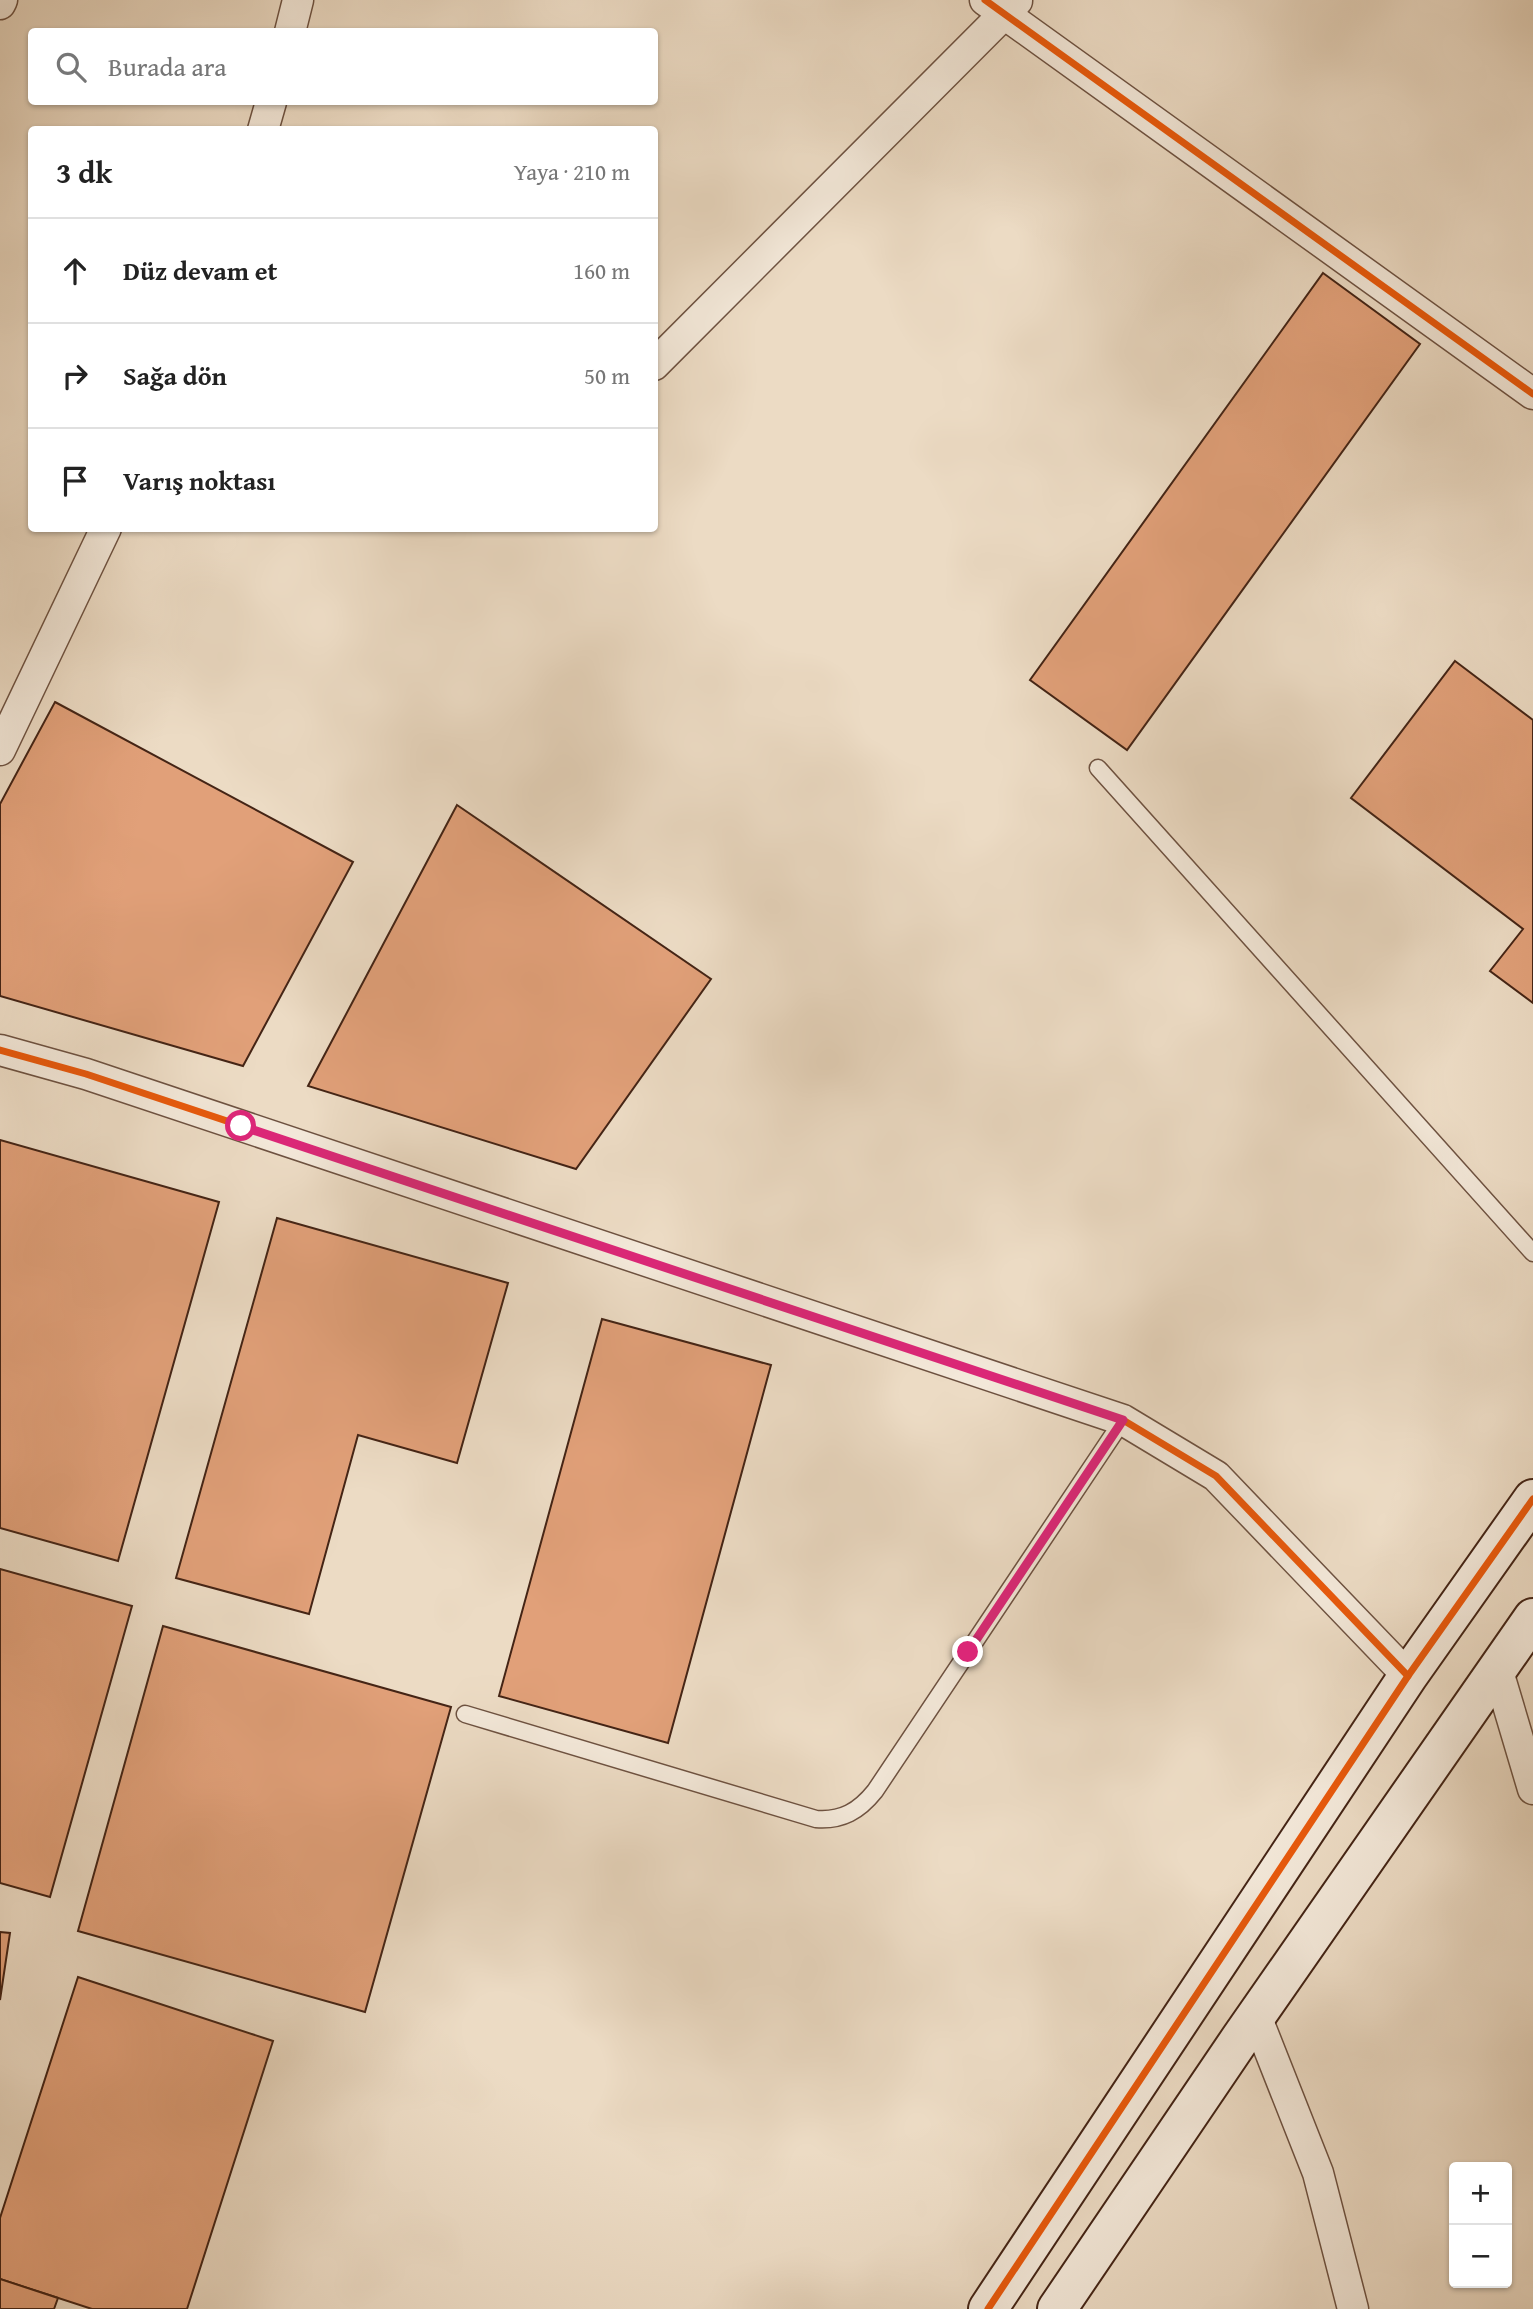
<!DOCTYPE html>
<html lang="tr">
<meta charset="utf-8">
<style>
:root{--surface:#fff;--page:#f6f6f6;--text:#222;--muted:#767676;--line:#e0e0e0}
body{margin:0;font-family:"Gentium Book Plus",serif;background:var(--page);color:var(--text)}
.controls{position:absolute;right:21px;bottom:21px;display:grid;overflow:hidden;border-radius:7px;box-shadow:0 2px 5px #0004}
.controls button{width:63px;height:63px;display:grid;place-items:center;padding:0;border:0;border-bottom:2px solid var(--line);background:var(--surface);color:var(--text);font:35px sans-serif}
.stop{position:absolute;width:21px;height:21px;margin:-16px;border:5px solid #db2777;border-radius:50%;background:#fff}
.stop.end{background:#db2777;border-color:#fff;box-shadow:0 2px 7px #0008}
.list{margin:0;padding:0;list-style:none}
h2{display:flex;justify-content:space-between;align-items:center;height:91px;margin:0;padding:0 28px;font-size:30px}
h2 small{font-size:23px;font-weight:400;color:var(--muted)}
.list li{display:grid;grid-template-columns:46px 1fr auto;gap:21px;align-items:center;box-sizing:border-box;height:105px;padding:0 28px;border-top:2px solid var(--line)}
.list b{display:block;font-size:26px;white-space:nowrap}
.list em{font-size:23px;font-style:normal;color:var(--muted)}
.icon{flex:none;width:38px;height:38px;fill:none;stroke:currentColor;stroke-width:2;stroke-linecap:round;stroke-linejoin:round}
.map{position:relative;flex:none;width:1533px;height:2309px;overflow:hidden}
.search{position:absolute;background:var(--surface);box-shadow:0 2px 5px #0004;left:28px;top:28px;width:630px;height:77px;display:flex;align-items:center;gap:18px;box-sizing:border-box;padding:0 24px;border-radius:7px;color:var(--muted);font-size:26px}
.panel{position:absolute;background:var(--surface);box-shadow:0 2px 5px #0004;left:28px;top:126px;width:630px;height:406px;border-radius:7px}
.map>svg:first-child{display:block}
</style>
<div class="map">
<svg width="1533" height="2309" viewBox="0 0 1533 2309">
<rect width="100%" height="100%" fill="#ecdbc4"/>
<filter id="stains"><feTurbulence type="fractalNoise" baseFrequency=".00286" numOctaves="4"/><feColorMatrix values="0 0 0 0 .2 0 0 0 0 .09 0 0 0 0 .02 0 0 0 .5 -.17"/></filter>
<radialGradient id="worn" r=".72"><stop offset=".6" stop-color="#630" stop-opacity="0"/><stop offset="1" stop-color="#630" stop-opacity=".3"/></radialGradient>
<!-- building -->
<g fill="#e1a079" stroke="#442415" stroke-width="2">
<path d="M1323,273L1420,344L1127,750L1030,680Z"/>
<path d="M1455,661L1533,720V1003L1490,971L1523,929L1351,798Z"/>
<path d="M55,702L353,862L243,1066L0,996V804Z"/>
<path d="M457,805L711,979L576,1169L308,1086Z"/>
<path d="M0,1140L219,1202L118,1561L0,1528Z"/>
<path d="M277,1218L508,1283L457,1463L358,1435L309,1614L176,1578Z"/>
<path d="M602,1319L771,1365L668,1743L499,1696Z"/>
<path d="M0,1569L132,1606L50,1897L0,1883Z"/>
<path d="M163,1626L451,1707L365,2012L78,1931Z"/>
<path d="M0,1932L10,1933L0,2000Z"/>
<path d="M78,1977L273,2041L187,2309H92L0,2279V2218Z"/>
<path d="M0,2279L58,2298L54,2309H0Z"/>
</g>
<g fill="none" stroke-linecap="round" stroke-linejoin="round">
<!-- lane casing -->
<g stroke="#6e5241" stroke-width="19">
<g id="lane">
<path d="M1098,768L1533,1253"/>
<path d="M465,1714L816,1819C842,1821 859,1811 875,1791L1123,1420"/>
</g>
</g>
<!-- street casing -->
<g stroke="#6e5241" stroke-width="33">
<g id="street">
<path d="M985,0L1533,394"/>
<path d="M0,4L2,0"/>
<path d="M290,32L298,0"/>
<path d="M263,130L271,102"/>
<path d="M654,365L1017,1"/>
<path d="M0,750L106,528"/>
<path d="M0,1050L86,1074L1123,1420L1216,1476L1408,1676"/>
<path d="M1497,1668L1533,1789"/>
<path d="M1256,2016L1318,2173L1353,2309"/>
</g>
</g>
<!-- secondary casing -->
<g stroke="#442415" stroke-width="42">
<g id="secondary">
<path d="M988,2309L1408,1676L1533,1499"/>
<path d="M1057,2309L1240,2039L1533,1618"/>
</g>
</g>
<!-- lane -->
<use href="#lane" stroke="#f3e8d9" stroke-width="16"/>
<!-- street -->
<use href="#street" stroke="#f3e8d9" stroke-width="30"/>
<!-- secondary -->
<use href="#secondary" stroke="#f3e8d9" stroke-width="38"/>
<!-- cycleway casing -->
<g stroke="#f3e8d9" stroke-width="11">
<g id="cycleway">
<path d="M985,0L1533,394"/>
<path d="M0,1050L86,1074L1123,1420L1216,1476L1408,1676"/>
<path d="M988,2309L1408,1676L1533,1499"/>
</g>
</g>
<!-- cycleway -->
<use href="#cycleway" stroke="#e8590c" stroke-width="7"/>
</g>
<g fill="none" stroke-linecap="round" stroke-linejoin="round">
<!-- route -->
<path stroke="#db2777" stroke-width="9" d="M241,1126L1123,1420L968,1652"/>
</g>
<rect width="100%" height="100%" filter="url(#stains)"/>
<rect width="100%" height="100%" fill="url(#worn)"/>
</svg>
<div class="controls">
<button>+</button>
<button>−</button>
</div>
<div class="stop" style="left:241px;top:1126px"></div>
<div class="stop end" style="left:968px;top:1652px"></div>
<div class="search"><svg class="icon" aria-label="search" viewBox="0 0 24 24"><circle cx="10" cy="10" r="6"/><path d="M15 15l6 6"/></svg>Burada ara</div>
<section class="panel">
<h2>3 dk<small>Yaya · 210 m</small></h2>
<ul class="list">
<li><svg class="icon" aria-label="ahead" viewBox="0 0 24 24"><path d="M12 20V5M6 11l6-6 6 6"/></svg><div><b>Düz devam et</b></div><em>160 m</em></li>
<li><svg class="icon" aria-label="right" viewBox="0 0 24 24"><path d="M7 20v-9h11M14 6l5 5-5 5"/></svg><div><b>Sağa dön</b></div><em>50 m</em></li>
<li><svg class="icon" aria-label="arrive" viewBox="0 0 24 24"><path d="M6 21V4h12l-3 4 3 4H6"/></svg><div><b>Varış noktası</b></div></li>
</ul>
</section>
</div>
